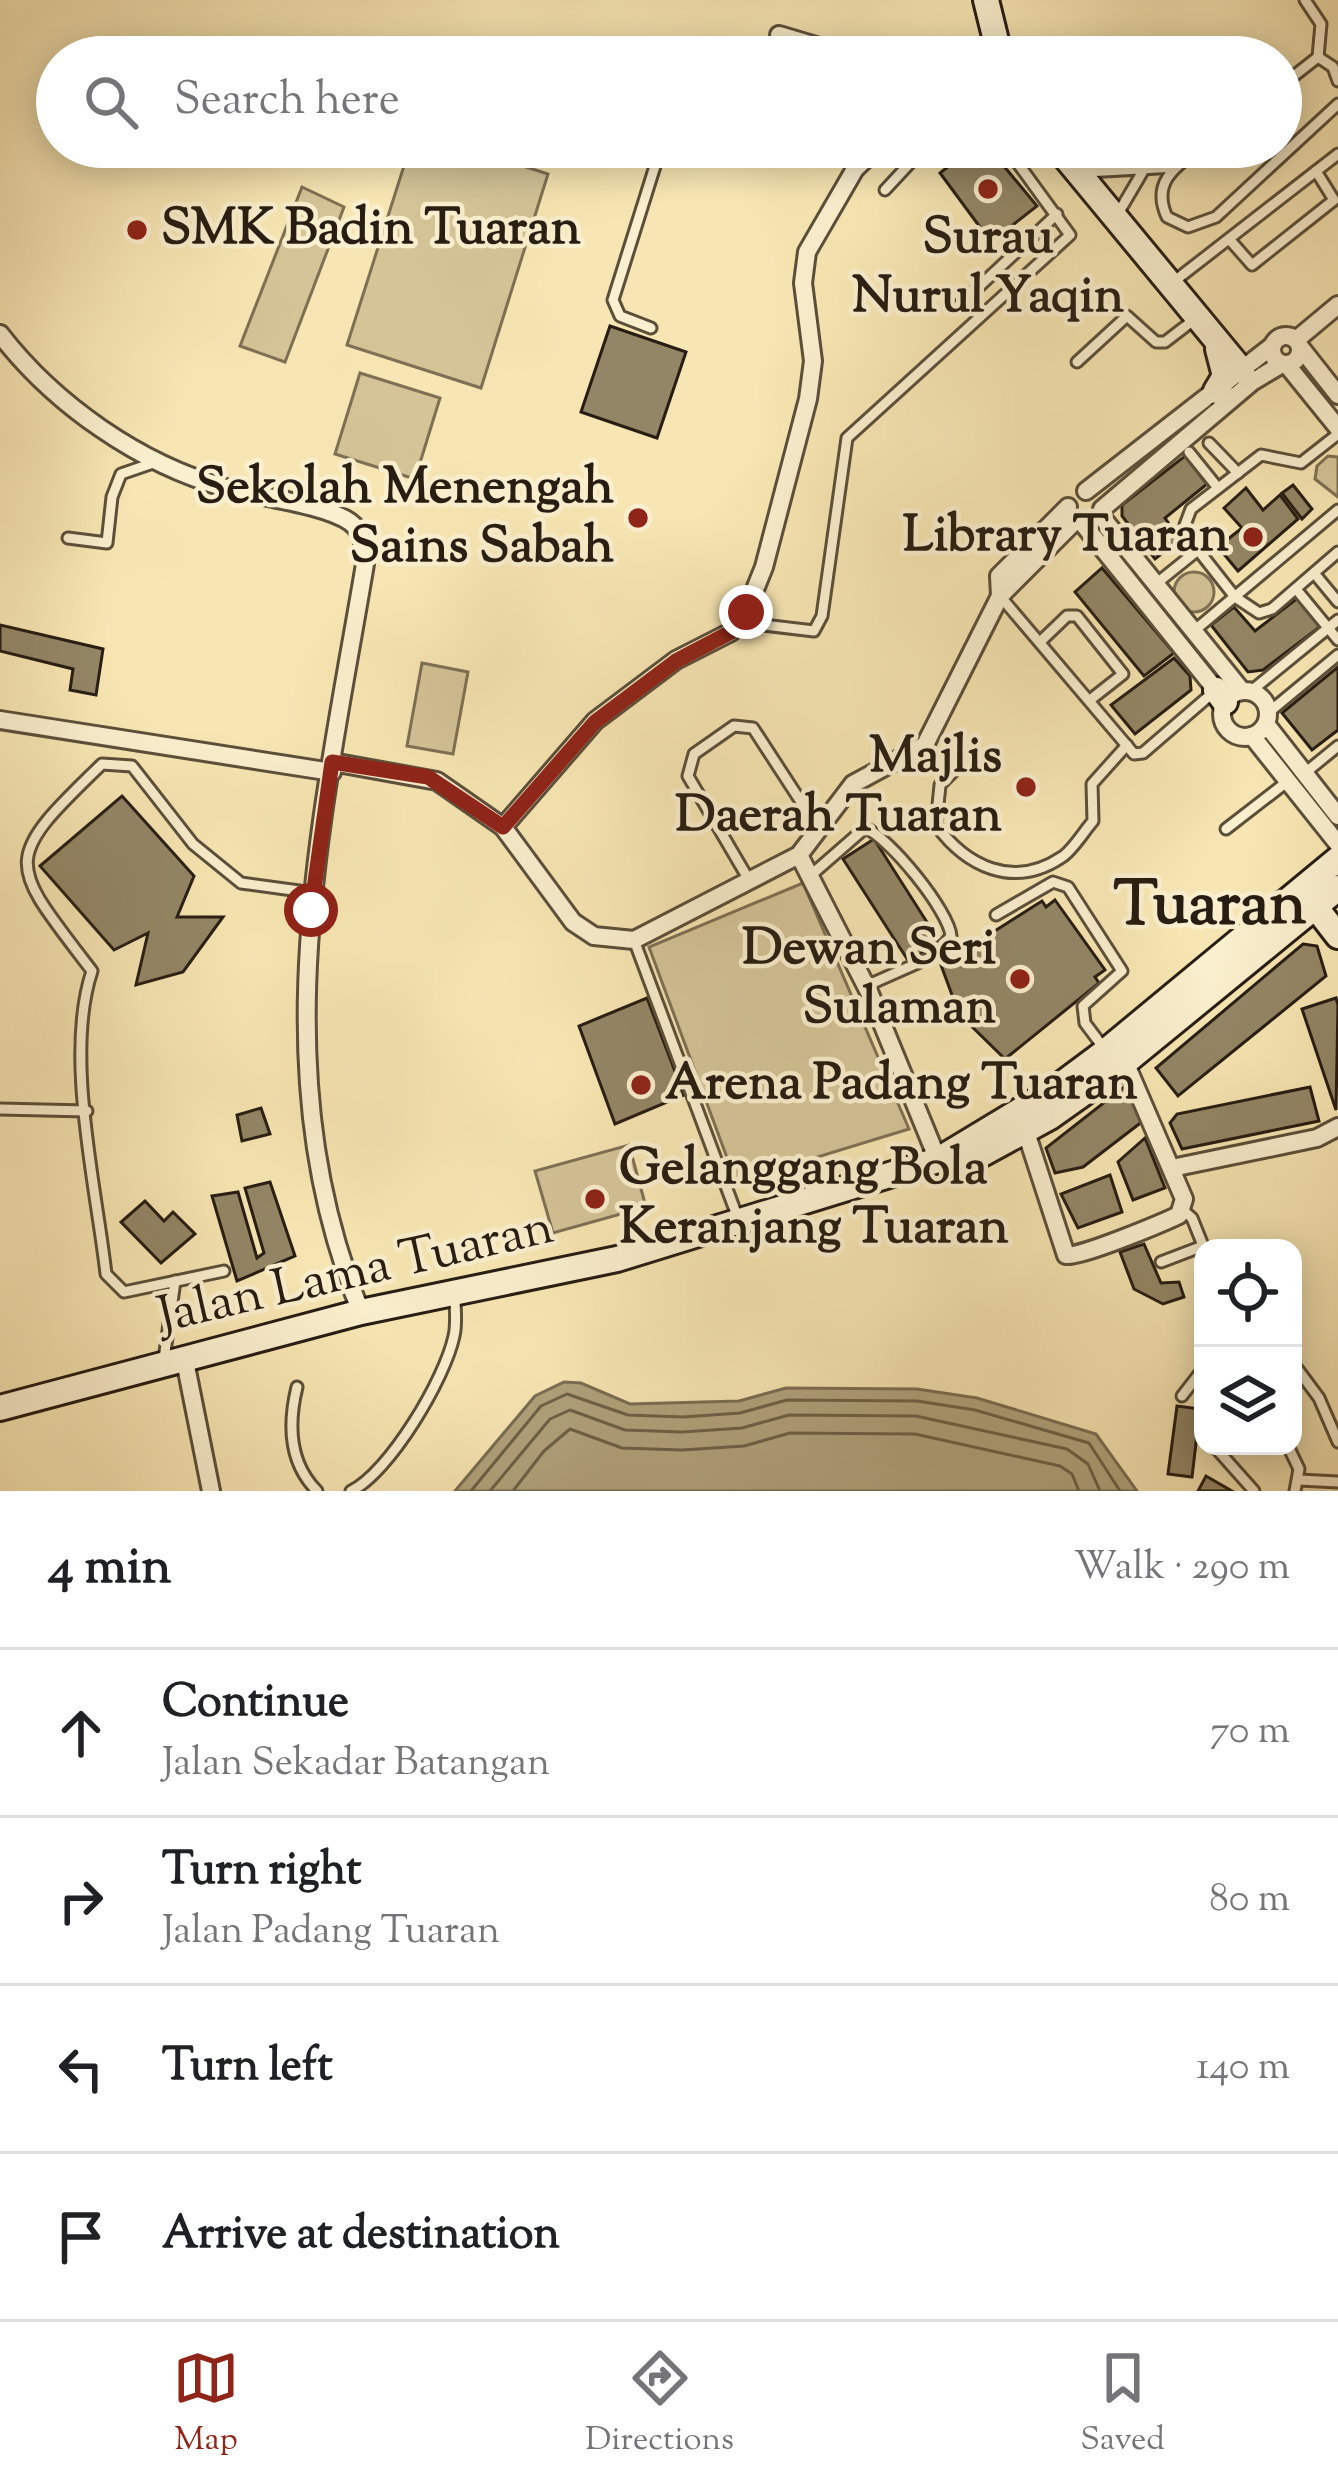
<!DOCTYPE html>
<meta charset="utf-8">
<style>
:root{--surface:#fff;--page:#f2f2f2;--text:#202124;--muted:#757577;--line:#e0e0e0;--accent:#8f2418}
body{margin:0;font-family:"Sorts Mill Goudy",serif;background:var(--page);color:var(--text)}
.controls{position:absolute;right:36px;bottom:36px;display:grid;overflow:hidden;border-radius:24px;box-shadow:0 6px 30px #0003}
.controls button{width:108px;height:108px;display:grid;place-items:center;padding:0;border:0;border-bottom:3px solid var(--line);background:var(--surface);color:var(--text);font:60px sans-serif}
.stop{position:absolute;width:36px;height:36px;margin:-27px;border:9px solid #8f2418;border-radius:50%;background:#fff}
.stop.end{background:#8f2418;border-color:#fff;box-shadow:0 3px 12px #0008}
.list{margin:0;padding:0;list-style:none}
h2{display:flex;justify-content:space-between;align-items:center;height:156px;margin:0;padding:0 48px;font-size:51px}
h2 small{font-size:39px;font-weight:400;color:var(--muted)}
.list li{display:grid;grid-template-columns:78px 1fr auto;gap:36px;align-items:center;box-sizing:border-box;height:168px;padding:0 48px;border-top:3px solid var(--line)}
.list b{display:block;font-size:45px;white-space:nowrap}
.list p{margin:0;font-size:39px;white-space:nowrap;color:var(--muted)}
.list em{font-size:39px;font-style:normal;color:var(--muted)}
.icon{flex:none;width:66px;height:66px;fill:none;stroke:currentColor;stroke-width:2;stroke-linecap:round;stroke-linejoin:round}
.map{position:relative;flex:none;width:1338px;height:1491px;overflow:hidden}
.search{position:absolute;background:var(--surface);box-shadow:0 6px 30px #0003;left:36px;right:36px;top:36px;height:132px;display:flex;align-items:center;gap:30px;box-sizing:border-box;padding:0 42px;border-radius:66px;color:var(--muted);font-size:45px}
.sheet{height:828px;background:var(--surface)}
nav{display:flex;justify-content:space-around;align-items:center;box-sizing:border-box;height:168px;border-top:3px solid var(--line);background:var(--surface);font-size:33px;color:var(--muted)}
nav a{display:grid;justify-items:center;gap:6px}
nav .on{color:var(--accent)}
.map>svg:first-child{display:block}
</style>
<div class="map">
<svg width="1338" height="1491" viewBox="0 0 1338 1491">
<rect width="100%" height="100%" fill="#f7e6b3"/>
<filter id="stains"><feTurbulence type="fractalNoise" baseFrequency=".00167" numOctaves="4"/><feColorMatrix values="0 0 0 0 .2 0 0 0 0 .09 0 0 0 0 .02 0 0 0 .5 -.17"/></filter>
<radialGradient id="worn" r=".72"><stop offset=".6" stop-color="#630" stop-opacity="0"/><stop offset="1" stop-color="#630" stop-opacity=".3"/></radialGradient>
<!-- green -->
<g fill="#d4c498" stroke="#7e7055" stroke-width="3">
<path d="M410,147H464L548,174L481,388L347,345Z"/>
<path d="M302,187L344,207L285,362L240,346Z"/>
<path d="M360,373L440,398L415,479L335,454Z"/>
<path d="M1328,456L1338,457V497L1315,479L1317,466Z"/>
<circle cx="1194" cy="592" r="20"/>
<path d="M422,663L468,672L453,754L407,746Z"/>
<path d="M803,883L909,1129L736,1182L649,947Z"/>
<path d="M629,1145L646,1207L553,1233L535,1171Z"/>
</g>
<!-- water -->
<path fill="#b0a27c" stroke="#796d52" stroke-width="3" d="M564,1382L581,1383L630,1404L739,1401L786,1388L917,1389L977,1398L1096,1434L1137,1491H455L535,1396Z"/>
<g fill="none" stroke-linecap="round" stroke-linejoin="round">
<!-- shore -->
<g stroke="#6c6047" stroke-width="3">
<path d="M471,1491L541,1406L567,1394L628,1415L683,1417L740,1413L787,1400L917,1401L975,1410L1089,1443L1120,1491"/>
<path d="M490,1491L550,1419L570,1410L625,1430L682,1432L742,1428L789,1415L916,1416L1067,1449L1088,1464L1100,1491"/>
<path d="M513,1491L544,1451L570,1429L622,1448L682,1450L744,1446L790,1433L915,1434L1060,1466L1072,1474L1079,1491"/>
</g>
</g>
<!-- building -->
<g fill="#938666" stroke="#271d12" stroke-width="3">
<path d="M973,147H988L1037,206L991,242L940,173Z"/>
<path d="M610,326L686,352L657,438L581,412Z"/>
<path d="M1185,456L1207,484L1165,518L1180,540L1155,559L1122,516V505Z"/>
<path d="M1293,485L1312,509L1302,519L1282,493Z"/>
<path d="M1246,488L1263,510L1280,495L1298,519L1238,571L1218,547L1242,528L1224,508Z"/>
<path d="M1102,568L1174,653L1144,676L1075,592Z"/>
<path d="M1299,597L1321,626L1263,670L1248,672L1211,625L1234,607L1255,631Z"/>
<path d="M0,625L103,649L96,695L70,690L73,669L0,651Z"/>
<path d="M1174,658L1190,676L1191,690L1135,734L1111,705Z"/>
<path d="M1338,667V730L1312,750L1282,713Z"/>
<path d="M122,796L194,876L177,917H223L183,972L136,985L148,933L114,950L40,866Z"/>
<path d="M874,839L939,941L909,962L843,859Z"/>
<path d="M1055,900L1105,970L1095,977L1099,983L1005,1059L959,1014L941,965L1042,901L1046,907Z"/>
<path d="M1303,944L1317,946L1326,976L1178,1096L1156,1068Z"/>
<path d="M647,998L684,1095L615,1124L579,1026Z"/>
<path d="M1336,998L1338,1005L1336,1110L1302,1009Z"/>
<path d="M1124,1087L1143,1121L1083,1167L1055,1173L1046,1148Z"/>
<path d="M1310,1087L1319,1121L1182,1149L1170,1123L1177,1114Z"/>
<path d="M261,1108L270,1134L242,1141L237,1115Z"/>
<path d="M1145,1138L1165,1188L1133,1200L1118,1162Z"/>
<path d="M1110,1175L1122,1212L1078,1228L1061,1194Z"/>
<path d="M270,1182L295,1256L237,1281L212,1196L238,1192L257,1258L264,1253L245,1188Z"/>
<path d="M145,1201L164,1221L173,1212L195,1234L161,1263L121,1222Z"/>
<path d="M1144,1244L1161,1283L1179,1282L1184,1297L1163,1304L1134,1289L1120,1252Z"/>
<path d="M1177,1406L1200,1409L1192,1477L1168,1474Z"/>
<path d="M1206,1476L1232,1491H1198Z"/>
</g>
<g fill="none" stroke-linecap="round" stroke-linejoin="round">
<!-- lane casing -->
<g stroke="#5b4f3a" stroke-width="15">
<g id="lane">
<path d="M1318,57L1333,67L1338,81"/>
<path d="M1281,86L1318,57L1321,24L1305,0"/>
<path d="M1202,147C1175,167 1151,182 1167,217L1188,227L1216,217L1338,104"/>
<path d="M1086,172L1176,167"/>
<path d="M885,190L925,147"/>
<path d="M1119,212L1143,171"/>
<path d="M1229,239L1252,265L1334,200L1316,171"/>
<path d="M1172,283L1338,154"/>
<path d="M956,308L1057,214"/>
<path d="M651,328L620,316L613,300L661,147"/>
<path d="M1077,362L1127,316L1156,342H1165L1195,319"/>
<path d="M1209,443L1238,473"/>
<path d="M1189,452L1218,488"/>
<path d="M68,538L107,543L112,497L121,474L156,462"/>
<path d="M1198,550L1235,597L1259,613L1272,609L1338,552"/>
<path d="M1314,573L1338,602"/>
<path d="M1157,583L1198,550L1185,525L1191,509L1261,455L1301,463L1338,434"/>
<path d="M1296,589L1338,640"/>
<path d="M1000,596L1134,754L1143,753L1216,690"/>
<path d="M738,622L814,631L822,616L847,438L1070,235L1006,147"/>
<path d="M1195,630L1338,510"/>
<path d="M1041,641L1067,616H1077L1123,674L1090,700"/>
<path d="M1250,692L1338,620"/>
<path d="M1268,713L1338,655"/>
<path d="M959,766L940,785L936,825C966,866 1013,890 1062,857C1073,850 1084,831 1093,821L1092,784L1127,745"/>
<path d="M1305,773L1338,746"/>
<path d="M1226,829L1288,781"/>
<path d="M810,876L865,828C889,837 949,911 951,936L936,955L866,986"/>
<path d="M749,880L688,776L694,754L734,726L753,728L818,828"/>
<path d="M996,915L1053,882L1068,887L1122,971L1083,1006L1085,1023L1103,1047"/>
<path d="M634,940L739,1221"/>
<path d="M0,1109L87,1111"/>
<path d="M1183,1210L1192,1218L1204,1248"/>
<path d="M1161,1262L1203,1246"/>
<path d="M224,1271L124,1292L106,1274C96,1185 64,1055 92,971C8,861 0,862 102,764L132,766L193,844L241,883L314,893"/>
<path d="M164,1359L175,1281"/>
<path d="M1293,1363L1319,1398L1338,1442"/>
<path d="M297,1387C288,1424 289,1463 317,1491"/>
<path d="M1182,1396L1203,1369"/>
<path d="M1214,1446L1254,1491"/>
<path d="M1288,1446L1299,1469L1295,1491"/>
<path d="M1299,1480L1338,1482"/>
<path d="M351,1491C389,1473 445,1379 454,1336C457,1324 455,1310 455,1298"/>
</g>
</g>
<!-- street casing -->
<g stroke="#5b4f3a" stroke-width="22">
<g id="street">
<path d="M779,35L853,57"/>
<path d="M0,334C54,404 139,464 226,488C258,497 324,504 350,522C364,532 365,549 365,564C323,815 260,1067 361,1312"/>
<circle cx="1286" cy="350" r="14"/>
<path d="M1296,340L1338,305"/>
<path d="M1301,348L1338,395"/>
<path d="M1287,365L1338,428"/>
<path d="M1086,491L1272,346"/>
<path d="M1102,509L1252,382L1282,364"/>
<path d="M1100,515L1242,691"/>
<path d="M1083,524L1216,690"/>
<path d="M1000,596L999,576L1068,507"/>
<circle cx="1245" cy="714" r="23"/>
<path d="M0,720L332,772"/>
<path d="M1266,724L1338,816"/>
<path d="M1252,736L1338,844"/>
<path d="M332,762L437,781L503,827L573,922L594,936L634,940L799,855L853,784L925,745L1000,596L1075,521"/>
<path d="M503,827L595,721L676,660L731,632L746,612L764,567L808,399L813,361L803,283L807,252L855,169L878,147"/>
<path d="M799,855L870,994L938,1160"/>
<path d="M1026,1132L1066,1255C1079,1258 1162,1223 1179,1215L1184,1199L1125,1062"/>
<path d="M1172,1168L1317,1138L1338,1127"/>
<path d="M185,1361L211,1491"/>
</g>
</g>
<!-- secondary casing -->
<g stroke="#271d12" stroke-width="30">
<g id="secondary">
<path d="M986,0L1000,57"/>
<path d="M1057,147L1242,371"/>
<path d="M1216,391L1225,376L1218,349"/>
<path d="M1216,690L1225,702"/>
<path d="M1307,896L1338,936"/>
<path d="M938,1160L1051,1092L1106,1051L1338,859"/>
<path d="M0,1408L361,1312L617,1259L938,1160H971L1050,1117L1112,1073L1338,888"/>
</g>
</g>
<!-- lane -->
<use href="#lane" stroke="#faefce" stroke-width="9"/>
<!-- street -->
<use href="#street" stroke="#faefce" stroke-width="16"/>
<!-- secondary -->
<use href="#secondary" stroke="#faefce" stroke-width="24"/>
</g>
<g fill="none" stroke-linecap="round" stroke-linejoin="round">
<!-- route -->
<path stroke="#8f2418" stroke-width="15" d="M311,910L332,762L428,777L503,827L595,722L676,661L731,632L746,612"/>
</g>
<!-- markers -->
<g fill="#8f2418" stroke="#faefce" stroke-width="4.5">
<circle cx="988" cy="189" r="12"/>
<circle cx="137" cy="230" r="12"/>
<circle cx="638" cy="518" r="12"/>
<circle cx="1253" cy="537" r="12"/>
<circle cx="1026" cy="787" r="12"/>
<circle cx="1020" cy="979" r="12"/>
<circle cx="641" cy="1085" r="12"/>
<circle cx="595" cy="1199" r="12"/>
</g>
<g text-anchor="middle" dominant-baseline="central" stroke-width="9" stroke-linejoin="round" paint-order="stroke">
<!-- poi labels -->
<g font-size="51" font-weight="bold" fill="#271d12" stroke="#faefce" text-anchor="end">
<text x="161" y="230" text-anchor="start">SMK Badin Tuaran</text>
<text x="988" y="239" text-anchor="middle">Surau<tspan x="988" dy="59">Nurul Yaqin</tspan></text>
<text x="614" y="489">Sekolah Menengah<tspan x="614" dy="59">Sains Sabah</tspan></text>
<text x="1229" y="537">Library Tuaran</text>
<text x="1002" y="758">Majlis<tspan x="1002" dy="59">Daerah Tuaran</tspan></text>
<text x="996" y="950">Dewan Seri<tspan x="996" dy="59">Sulaman</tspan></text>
<text x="665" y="1085" text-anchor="start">Arena Padang Tuaran</text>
<text x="619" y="1170" text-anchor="start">Gelanggang Bola<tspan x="619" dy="59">Keranjang Tuaran</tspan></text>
</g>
<!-- street labels -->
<g font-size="51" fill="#271d12" stroke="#faefce">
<text transform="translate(356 1274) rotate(-13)">Jalan Lama Tuaran</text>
</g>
<!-- district labels -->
<g font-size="63" font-weight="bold" fill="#271d12" stroke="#faefce">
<text x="1210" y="908">Tuaran</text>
</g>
</g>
<rect width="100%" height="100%" filter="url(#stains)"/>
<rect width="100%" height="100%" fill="url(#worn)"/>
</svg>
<div class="controls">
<button><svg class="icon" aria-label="locate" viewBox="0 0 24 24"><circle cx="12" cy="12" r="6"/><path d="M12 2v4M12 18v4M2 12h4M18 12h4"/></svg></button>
<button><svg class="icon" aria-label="layers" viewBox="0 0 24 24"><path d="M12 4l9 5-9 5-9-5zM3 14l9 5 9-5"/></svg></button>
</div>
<div class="stop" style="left:311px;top:910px"></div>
<div class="stop end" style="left:746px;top:612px"></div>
<div class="search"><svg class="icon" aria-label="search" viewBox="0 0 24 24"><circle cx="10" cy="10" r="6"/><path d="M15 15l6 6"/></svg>Search here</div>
</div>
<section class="sheet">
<h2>4 min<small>Walk · 290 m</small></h2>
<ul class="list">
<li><svg class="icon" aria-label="ahead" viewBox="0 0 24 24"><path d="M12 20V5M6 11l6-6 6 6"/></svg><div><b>Continue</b><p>Jalan Sekadar Batangan</p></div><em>70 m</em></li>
<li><svg class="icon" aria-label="right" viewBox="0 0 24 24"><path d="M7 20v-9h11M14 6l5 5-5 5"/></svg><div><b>Turn right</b><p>Jalan Padang Tuaran</p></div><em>80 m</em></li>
<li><svg class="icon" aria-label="left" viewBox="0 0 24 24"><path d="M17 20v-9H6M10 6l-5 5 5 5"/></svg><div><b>Turn left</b></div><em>140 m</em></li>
<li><svg class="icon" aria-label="arrive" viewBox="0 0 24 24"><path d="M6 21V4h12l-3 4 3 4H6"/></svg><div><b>Arrive at destination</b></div></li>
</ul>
</section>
<nav>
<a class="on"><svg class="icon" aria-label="map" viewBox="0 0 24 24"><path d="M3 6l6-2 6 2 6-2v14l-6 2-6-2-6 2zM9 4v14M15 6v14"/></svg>Map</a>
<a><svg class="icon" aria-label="directions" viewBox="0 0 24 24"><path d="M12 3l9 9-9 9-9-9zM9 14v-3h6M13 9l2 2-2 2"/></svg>Directions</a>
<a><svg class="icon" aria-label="saved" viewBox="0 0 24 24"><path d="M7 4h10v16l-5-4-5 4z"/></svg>Saved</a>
</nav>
